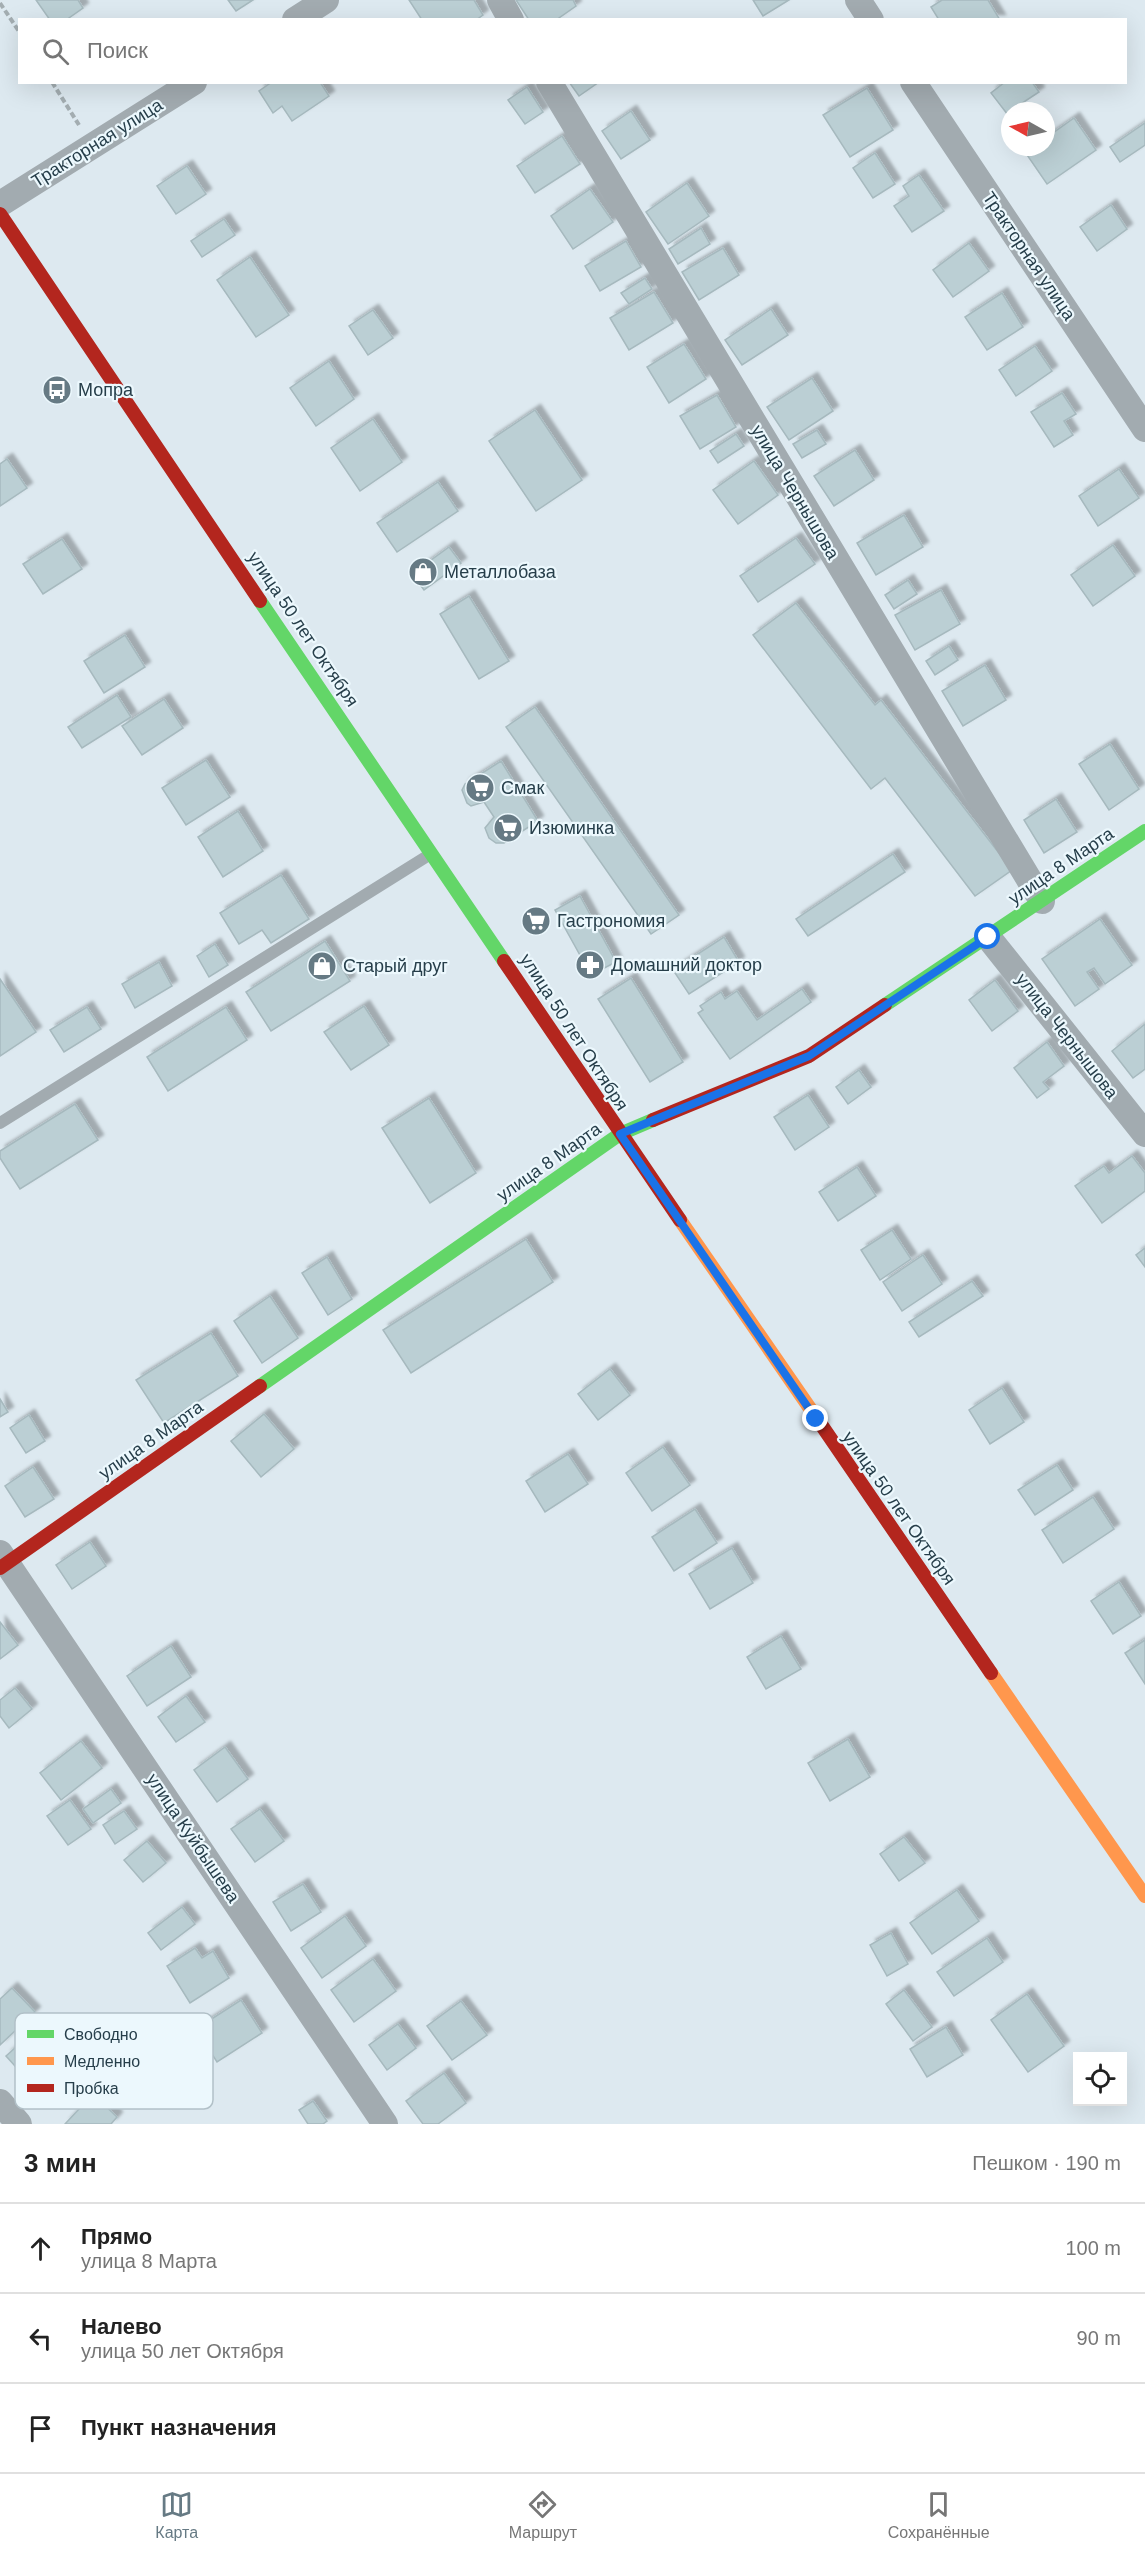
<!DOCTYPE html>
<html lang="ru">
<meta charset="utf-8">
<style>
:root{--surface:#fff;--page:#f6f6f6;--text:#222;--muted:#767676;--line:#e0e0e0;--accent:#667a84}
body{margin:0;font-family:Arial,sans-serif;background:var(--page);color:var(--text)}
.controls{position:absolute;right:18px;bottom:18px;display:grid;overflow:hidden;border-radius:0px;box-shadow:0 6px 24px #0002}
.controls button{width:54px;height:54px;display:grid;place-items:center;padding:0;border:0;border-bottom:2px solid var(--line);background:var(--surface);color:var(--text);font:30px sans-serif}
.compass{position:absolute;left:1001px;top:102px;width:54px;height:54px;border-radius:50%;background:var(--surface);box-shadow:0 6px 24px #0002;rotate:278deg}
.stop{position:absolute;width:18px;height:18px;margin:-14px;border:4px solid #1a73e8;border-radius:50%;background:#fff}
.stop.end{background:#1a73e8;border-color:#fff;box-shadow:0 2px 6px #0008}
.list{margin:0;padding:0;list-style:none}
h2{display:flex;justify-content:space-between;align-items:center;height:78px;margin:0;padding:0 24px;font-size:26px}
h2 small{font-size:20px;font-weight:400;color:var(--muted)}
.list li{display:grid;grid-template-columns:39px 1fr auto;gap:18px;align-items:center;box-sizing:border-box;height:90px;padding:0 24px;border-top:2px solid var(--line)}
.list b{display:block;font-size:22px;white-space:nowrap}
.list p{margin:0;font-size:20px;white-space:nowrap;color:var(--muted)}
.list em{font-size:20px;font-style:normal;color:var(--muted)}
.icon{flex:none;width:33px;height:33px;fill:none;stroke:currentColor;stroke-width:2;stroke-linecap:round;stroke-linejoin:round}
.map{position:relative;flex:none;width:1145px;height:2124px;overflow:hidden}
.search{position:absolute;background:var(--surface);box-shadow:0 6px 24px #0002;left:18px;right:18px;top:18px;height:66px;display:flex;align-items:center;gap:15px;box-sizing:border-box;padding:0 21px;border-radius:0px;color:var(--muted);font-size:22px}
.sheet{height:348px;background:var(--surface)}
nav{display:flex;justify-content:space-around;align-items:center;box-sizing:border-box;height:84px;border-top:2px solid var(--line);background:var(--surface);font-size:16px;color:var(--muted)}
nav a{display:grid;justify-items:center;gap:3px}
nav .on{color:var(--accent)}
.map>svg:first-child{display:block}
</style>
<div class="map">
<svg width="1145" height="2124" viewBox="0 0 1145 2124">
<defs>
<filter id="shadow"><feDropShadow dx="5.5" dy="-5.5" stdDeviation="1.5" flood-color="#0004"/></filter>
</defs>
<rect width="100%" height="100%" fill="#dde9f0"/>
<!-- building -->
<g fill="#bbcfd4" stroke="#a6b9be" stroke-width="1.5" filter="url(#shadow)">
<path d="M36,0H78L83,8L66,20H50Z"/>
<path d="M228,0H253L236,11Z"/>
<path d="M409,0H474L483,15L476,20H422Z"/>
<path d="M516,0H573L576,6L556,20H529Z"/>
<path d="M753,0H789L763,16Z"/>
<path d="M942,0H988L1000,20H939L931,7Z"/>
<path d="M272,82H320L329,96L292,121L282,106L273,113L259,91Z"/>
<path d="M569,82H599L579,96Z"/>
<path d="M1005,82H1032L1039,92L1010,111L1008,115L991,93Z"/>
<path d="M527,87L543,112L525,124L508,100Z"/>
<path d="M867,88L893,130L850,157L823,115Z"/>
<path d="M631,111L650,140L621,159L602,131Z"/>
<path d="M1074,118L1096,150L1047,184L1025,152L1032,147H1046V138Z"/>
<path d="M1145,123V145L1120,162L1110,147Z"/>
<path d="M562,136L580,164L535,193L517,166Z"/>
<path d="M875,153L895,184L873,198L853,168Z"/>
<path d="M187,166L206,194L176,214L157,186Z"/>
<path d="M919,175L944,211L912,232L894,206L909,196L903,186Z"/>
<path d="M687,183L709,216L668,244L646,212Z"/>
<path d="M590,189L613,222L573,249L551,216Z"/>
<path d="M1111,205L1127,229L1097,251L1080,227Z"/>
<path d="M224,219L235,235L202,257L191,241Z"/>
<path d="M701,228L710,244L678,264L669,249Z"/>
<path d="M626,241L641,267L600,291L585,266Z"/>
<path d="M969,243L989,271L953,297L933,270Z"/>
<path d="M723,248L739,275L699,300L682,272Z"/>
<path d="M250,257L289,315L256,337L217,280Z"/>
<path d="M645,278L652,289L629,304L621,293Z"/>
<path d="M654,292L673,323L629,350L610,318Z"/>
<path d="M1002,293L1023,327L987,350L965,317Z"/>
<path d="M771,309L788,335L742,365L725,340Z"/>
<path d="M373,310L393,338L368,355L349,326Z"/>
<path d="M684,344L706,379L669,403L647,367Z"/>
<path d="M1035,346L1052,371L1016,396L999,370Z"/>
<path d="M329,361L354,399L316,426L290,388Z"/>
<path d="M812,378L833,411L789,440L767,407Z"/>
<path d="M1062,393L1076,414L1064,421L1073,435L1054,447L1031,412Z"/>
<path d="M717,395L736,427L700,449L680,416Z"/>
<path d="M535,410L582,480L536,511L489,441Z"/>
<path d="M373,419L402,462L360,491L331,448Z"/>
<path d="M817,430L826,444L802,458L793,444Z"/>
<path d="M736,434L744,446L718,463L710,451Z"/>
<path d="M855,450L874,480L834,506L814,476Z"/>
<path d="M7,459L27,488L0,506V464Z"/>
<path d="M754,461L778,495L738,524L713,490Z"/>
<path d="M1119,469L1139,498L1098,526L1079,496Z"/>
<path d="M438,482L458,511L397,552L377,523Z"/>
<path d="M904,515L923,547L876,575L857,543Z"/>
<path d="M796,538L815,564L758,602L740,576Z"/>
<path d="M62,539L82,569L43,594L23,564Z"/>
<path d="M1113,545L1135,576L1093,606L1071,575Z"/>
<path d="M449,547L461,563L424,590L412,574Z"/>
<path d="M908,580L917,594L894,609L885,595Z"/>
<path d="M941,590L960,624L915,650L895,615Z"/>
<path d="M469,596L509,661L479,679L440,614Z"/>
<path d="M796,603L875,705L881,700L1012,870L975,896L885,778L871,789L753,635Z"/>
<path d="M125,635L145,667L104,693L84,661Z"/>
<path d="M949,646L958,660L935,675L926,661Z"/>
<path d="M985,665L1006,700L963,726L942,691Z"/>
<path d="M117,695L131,717L82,748L68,727Z"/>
<path d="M164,699L183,728L142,755L122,726Z"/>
<path d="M535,707L679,915L651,934L506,727Z"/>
<path d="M1110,744L1139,789L1109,810L1079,764Z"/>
<path d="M206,760L230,797L186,825L162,788Z"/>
<path d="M501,761L538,821L504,843H496L489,838L485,828L494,817L484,802L471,806L467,803L462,790L465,784Z"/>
<path d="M1056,799L1077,832L1044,853L1024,820Z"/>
<path d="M238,811L263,851L223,877L198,837Z"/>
<path d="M893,854L905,872L808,936L796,919Z"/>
<path d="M281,875L309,919L271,943L262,930L239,944L220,913Z"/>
<path d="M580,896L616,962L591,975L555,910Z"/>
<path d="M1100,919L1132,965L1105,984L1094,968L1087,972L1099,989L1075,1006L1042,959Z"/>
<path d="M724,937L739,962L689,994L673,970Z"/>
<path d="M325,941L350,981L271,1031L246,992Z"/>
<path d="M215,944L228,965L209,977L197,956Z"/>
<path d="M159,962L172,986L135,1008L122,984Z"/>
<path d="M631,978L683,1062L650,1082L598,999Z"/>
<path d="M0,979L36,1032L0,1056Z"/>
<path d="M995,980L1018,1011L992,1031L969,1000Z"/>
<path d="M802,989L811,1002L730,1059L698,1013L703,1010L700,1006L721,992L725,999L737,991L757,1020Z"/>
<path d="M364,1006L389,1045L351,1070L324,1032Z"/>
<path d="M87,1007L101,1029L64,1052L50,1030Z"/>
<path d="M226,1007L247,1040L168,1091L147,1057Z"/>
<path d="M1145,1024V1069L1133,1078L1112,1051Z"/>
<path d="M1047,1042L1064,1066L1043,1082L1049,1089L1037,1098L1014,1068Z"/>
<path d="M859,1070L871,1087L848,1104L836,1087Z"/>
<path d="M808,1095L829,1127L795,1150L774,1117Z"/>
<path d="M429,1098L476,1173L430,1203L382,1128Z"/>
<path d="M75,1104L98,1140L20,1189L0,1158V1151Z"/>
<path d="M1132,1156L1145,1173V1191L1102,1223L1075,1186L1104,1166L1109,1173Z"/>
<path d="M857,1167L876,1196L838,1221L819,1192Z"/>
<path d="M892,1230L911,1259L880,1280L861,1250Z"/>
<path d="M526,1239L553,1282L411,1373L383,1330Z"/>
<path d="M1145,1248V1267L1136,1255Z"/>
<path d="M923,1255L942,1284L902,1311L883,1282Z"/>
<path d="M327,1257L352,1299L328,1315L302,1273Z"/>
<path d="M972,1281L983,1296L919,1337L909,1322Z"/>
<path d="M270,1296L298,1338L262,1363L234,1321Z"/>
<path d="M211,1333L238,1376L164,1423L136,1380Z"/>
<path d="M610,1369L630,1395L598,1420L578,1394Z"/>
<path d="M1002,1388L1024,1422L990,1444L969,1410Z"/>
<path d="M0,1399L8,1412L0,1417Z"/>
<path d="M264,1414L294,1449L261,1477L231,1441Z"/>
<path d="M29,1415L45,1441L26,1453L10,1428Z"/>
<path d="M663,1447L690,1485L652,1511L626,1473Z"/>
<path d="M568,1454L588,1484L545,1512L526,1481Z"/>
<path d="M1057,1465L1073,1490L1035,1515L1018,1490Z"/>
<path d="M33,1467L54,1499L25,1517L5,1486Z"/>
<path d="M1093,1497L1114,1529L1063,1563L1042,1530Z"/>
<path d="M695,1509L717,1543L674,1571L652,1537Z"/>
<path d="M90,1542L106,1566L72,1589L56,1565Z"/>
<path d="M732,1548L753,1583L710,1609L689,1574Z"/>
<path d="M1119,1582L1141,1616L1113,1634L1091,1601Z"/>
<path d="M0,1622L18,1645L0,1659Z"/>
<path d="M781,1636L801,1669L766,1689L747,1657Z"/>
<path d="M1145,1640V1684L1125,1653Z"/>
<path d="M171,1646L191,1677L147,1706L127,1676Z"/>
<path d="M15,1688L32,1709L9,1728L0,1716V1700Z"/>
<path d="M186,1696L205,1722L176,1742L158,1717Z"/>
<path d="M848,1739L870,1777L830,1801L808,1763Z"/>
<path d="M81,1741L102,1768L61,1800L40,1773Z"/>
<path d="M225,1747L248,1779L217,1802L194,1770Z"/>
<path d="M111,1789L121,1803L93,1823L83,1809Z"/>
<path d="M70,1800L91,1829L68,1845L47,1816Z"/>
<path d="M260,1809L284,1841L255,1862L231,1829Z"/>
<path d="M124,1811L137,1829L115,1844L103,1825Z"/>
<path d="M904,1837L925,1863L899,1881L880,1854Z"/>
<path d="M147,1841L166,1863L143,1882L124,1860Z"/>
<path d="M303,1884L321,1912L291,1931L273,1902Z"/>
<path d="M957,1890L979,1921L932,1954L910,1923Z"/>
<path d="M182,1907L195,1924L161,1950L148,1933Z"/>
<path d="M345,1916L366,1946L322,1978L301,1948Z"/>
<path d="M891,1933L908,1964L887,1976L870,1945Z"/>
<path d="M987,1938L1003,1962L954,1996L937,1972Z"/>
<path d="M195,1948L202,1958L213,1951L229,1978L190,2003L167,1966Z"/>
<path d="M373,1959L396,1991L354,2022L331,1990Z"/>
<path d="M12,1988L35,2012L0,2045V1999Z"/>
<path d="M904,1990L932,2027L913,2041L886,2004Z"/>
<path d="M1027,1994L1064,2046L1028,2072L991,2020Z"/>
<path d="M241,2000L262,2033L217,2062L196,2029Z"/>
<path d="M461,2001L487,2035L452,2060L427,2026Z"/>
<path d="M44,2022L71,2052L33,2086L6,2056Z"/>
<path d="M398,2024L416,2048L387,2070L369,2045Z"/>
<path d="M946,2027L963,2055L927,2077L910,2049Z"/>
<path d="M444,2073L466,2103L438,2124H423L406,2101Z"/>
<path d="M93,2094L117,2117L111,2124H65Z"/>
<path d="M313,2101L327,2121L323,2124H308L299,2110Z"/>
</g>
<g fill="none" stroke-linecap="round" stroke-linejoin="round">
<!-- path -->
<g stroke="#a3adb1" stroke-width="4" stroke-dasharray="6 3" stroke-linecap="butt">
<path d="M0,3L20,33"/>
<path d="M52,82L79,125"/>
</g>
<!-- lane -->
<path stroke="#a2abb0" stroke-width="12" d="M0,1123L429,855"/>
<!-- street -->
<g stroke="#a2abb0" stroke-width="26">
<path d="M500,0L511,20"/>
<path d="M858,0L871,20"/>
<path d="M295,20L326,0"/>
<path d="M549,82L1042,901"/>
<path d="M913,82L1145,429"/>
<path d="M0,204L194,82"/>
<path d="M988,937L1145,1134"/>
<path d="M0,1553L385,2124"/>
<path d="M0,2102L19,2124"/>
</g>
<!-- fast -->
<g stroke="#63d668" stroke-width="14">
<path d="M260,601L504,961"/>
<path d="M885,1005L1145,831"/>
<path d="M260,1386L620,1134L653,1120"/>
</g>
<!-- slow -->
<g stroke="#ff974d" stroke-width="14">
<path d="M680,1220L818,1420"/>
<path d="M991,1673L1145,1896"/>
</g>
<!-- jam -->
<g stroke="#b3261e" stroke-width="14">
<path d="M0,214L260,601"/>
<path d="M504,961L680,1220"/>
<path d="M653,1120L809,1056L885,1005"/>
<path d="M818,1420L991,1673"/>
<path d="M0,1568L260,1386"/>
</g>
</g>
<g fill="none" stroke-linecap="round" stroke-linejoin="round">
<!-- route -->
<path stroke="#1a73e8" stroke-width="8" d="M816,1419L620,1134L809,1056L988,937"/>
</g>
<!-- icons -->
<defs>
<g id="bus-disc" transform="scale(1.5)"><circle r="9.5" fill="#667a84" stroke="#ecf8fd"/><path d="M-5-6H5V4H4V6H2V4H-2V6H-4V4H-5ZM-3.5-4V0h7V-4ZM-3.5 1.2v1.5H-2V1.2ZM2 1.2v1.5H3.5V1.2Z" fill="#fff"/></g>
<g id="shop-disc" transform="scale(1.5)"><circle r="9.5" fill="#667a84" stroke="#ecf8fd"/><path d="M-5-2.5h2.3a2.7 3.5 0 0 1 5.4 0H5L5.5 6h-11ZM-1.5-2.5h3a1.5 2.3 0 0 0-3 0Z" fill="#fff"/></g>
<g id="supermarket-disc" transform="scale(1.5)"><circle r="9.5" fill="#667a84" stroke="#ecf8fd"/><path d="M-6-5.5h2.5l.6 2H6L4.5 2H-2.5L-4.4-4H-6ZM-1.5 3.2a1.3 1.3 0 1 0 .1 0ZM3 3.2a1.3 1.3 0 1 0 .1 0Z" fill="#fff"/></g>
<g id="pharmacy-disc" transform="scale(1.5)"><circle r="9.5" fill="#667a84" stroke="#ecf8fd"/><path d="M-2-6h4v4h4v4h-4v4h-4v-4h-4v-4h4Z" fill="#fff"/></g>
</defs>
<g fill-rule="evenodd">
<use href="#bus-disc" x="57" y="390"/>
<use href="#shop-disc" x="423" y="572"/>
<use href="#supermarket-disc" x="480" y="788"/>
<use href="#supermarket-disc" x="508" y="828"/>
<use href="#supermarket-disc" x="536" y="921"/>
<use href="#pharmacy-disc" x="590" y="965"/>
<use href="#shop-disc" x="322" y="966"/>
</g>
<g text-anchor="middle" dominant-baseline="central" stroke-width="4.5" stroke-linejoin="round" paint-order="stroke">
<!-- street labels -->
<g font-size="18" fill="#263e4a" stroke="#ecf8fd">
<text transform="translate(97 143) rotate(-32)">Тракторная улица</text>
<text transform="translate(1029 256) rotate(56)">Тракторная улица</text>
<text transform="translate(795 492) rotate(59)">улица Чернышова</text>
<text transform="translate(303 629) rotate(56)">улица 50 лет Октября</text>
<text transform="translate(1061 866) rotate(-34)">улица 8 Марта</text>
<text transform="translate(574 1032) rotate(57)">улица 50 лет Октября</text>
<text transform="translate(1067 1036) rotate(52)">улица Чернышова</text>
<text transform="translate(549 1162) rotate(-35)">улица 8 Марта</text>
<text transform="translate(151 1440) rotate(-35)">улица 8 Марта</text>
<text transform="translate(899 1508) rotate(55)">улица 50 лет Октября</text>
<text transform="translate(193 1838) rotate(56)">улица Куйбышева</text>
</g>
<!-- poi labels -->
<g font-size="18" fill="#263e4a" stroke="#ecf8fd" text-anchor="start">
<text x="78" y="390">Мопра</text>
<text x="444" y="572">Металлобаза</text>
<text x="501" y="788">Смак</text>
<text x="529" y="828">Изюминка</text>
<text x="557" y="921">Гастрономия</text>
<text x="611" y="965">Домашний доктор</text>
<text x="343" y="966">Старый друг</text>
</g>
</g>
<!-- legend -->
<rect x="15" y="2013" width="198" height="96" rx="9" fill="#ecf8fd" stroke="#b1c0c7" stroke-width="1.5"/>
<rect x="27" y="2030" width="27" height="8" fill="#63d668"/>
<rect x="27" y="2057" width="27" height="8" fill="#ff974d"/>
<rect x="27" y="2084" width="27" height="8" fill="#b3261e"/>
<g font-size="16" fill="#263e4a">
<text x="64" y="2040">Свободно</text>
<text x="64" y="2067">Медленно</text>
<text x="64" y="2094">Пробка</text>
</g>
</svg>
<div class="controls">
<button><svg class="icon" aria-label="locate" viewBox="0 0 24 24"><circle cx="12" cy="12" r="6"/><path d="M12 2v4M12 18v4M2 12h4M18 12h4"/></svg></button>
</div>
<svg class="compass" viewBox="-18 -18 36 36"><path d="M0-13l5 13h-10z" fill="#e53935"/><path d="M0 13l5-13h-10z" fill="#767676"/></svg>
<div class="stop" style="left:988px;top:937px"></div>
<div class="stop end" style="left:816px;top:1419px"></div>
<div class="search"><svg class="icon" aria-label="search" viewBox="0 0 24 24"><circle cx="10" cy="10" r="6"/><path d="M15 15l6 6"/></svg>Поиск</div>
</div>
<section class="sheet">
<h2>3 мин<small>Пешком · 190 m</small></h2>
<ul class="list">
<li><svg class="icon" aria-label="ahead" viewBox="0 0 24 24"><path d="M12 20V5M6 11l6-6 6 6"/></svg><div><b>Прямо</b><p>улица 8 Марта</p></div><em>100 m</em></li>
<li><svg class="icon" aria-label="left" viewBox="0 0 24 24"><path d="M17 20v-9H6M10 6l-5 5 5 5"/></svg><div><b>Налево</b><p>улица 50 лет Октября</p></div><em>90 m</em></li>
<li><svg class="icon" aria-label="arrive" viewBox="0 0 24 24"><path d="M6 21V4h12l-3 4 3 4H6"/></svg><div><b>Пункт назначения</b></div></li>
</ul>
</section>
<nav>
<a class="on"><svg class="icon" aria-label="map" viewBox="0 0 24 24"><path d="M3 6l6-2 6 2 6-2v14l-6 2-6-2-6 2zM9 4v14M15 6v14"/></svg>Карта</a>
<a><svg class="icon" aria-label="directions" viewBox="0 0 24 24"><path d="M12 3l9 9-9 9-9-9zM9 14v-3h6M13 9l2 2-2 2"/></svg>Маршрут</a>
<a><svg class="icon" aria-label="saved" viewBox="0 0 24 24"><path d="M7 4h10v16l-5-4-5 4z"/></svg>Сохранённые</a>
</nav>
